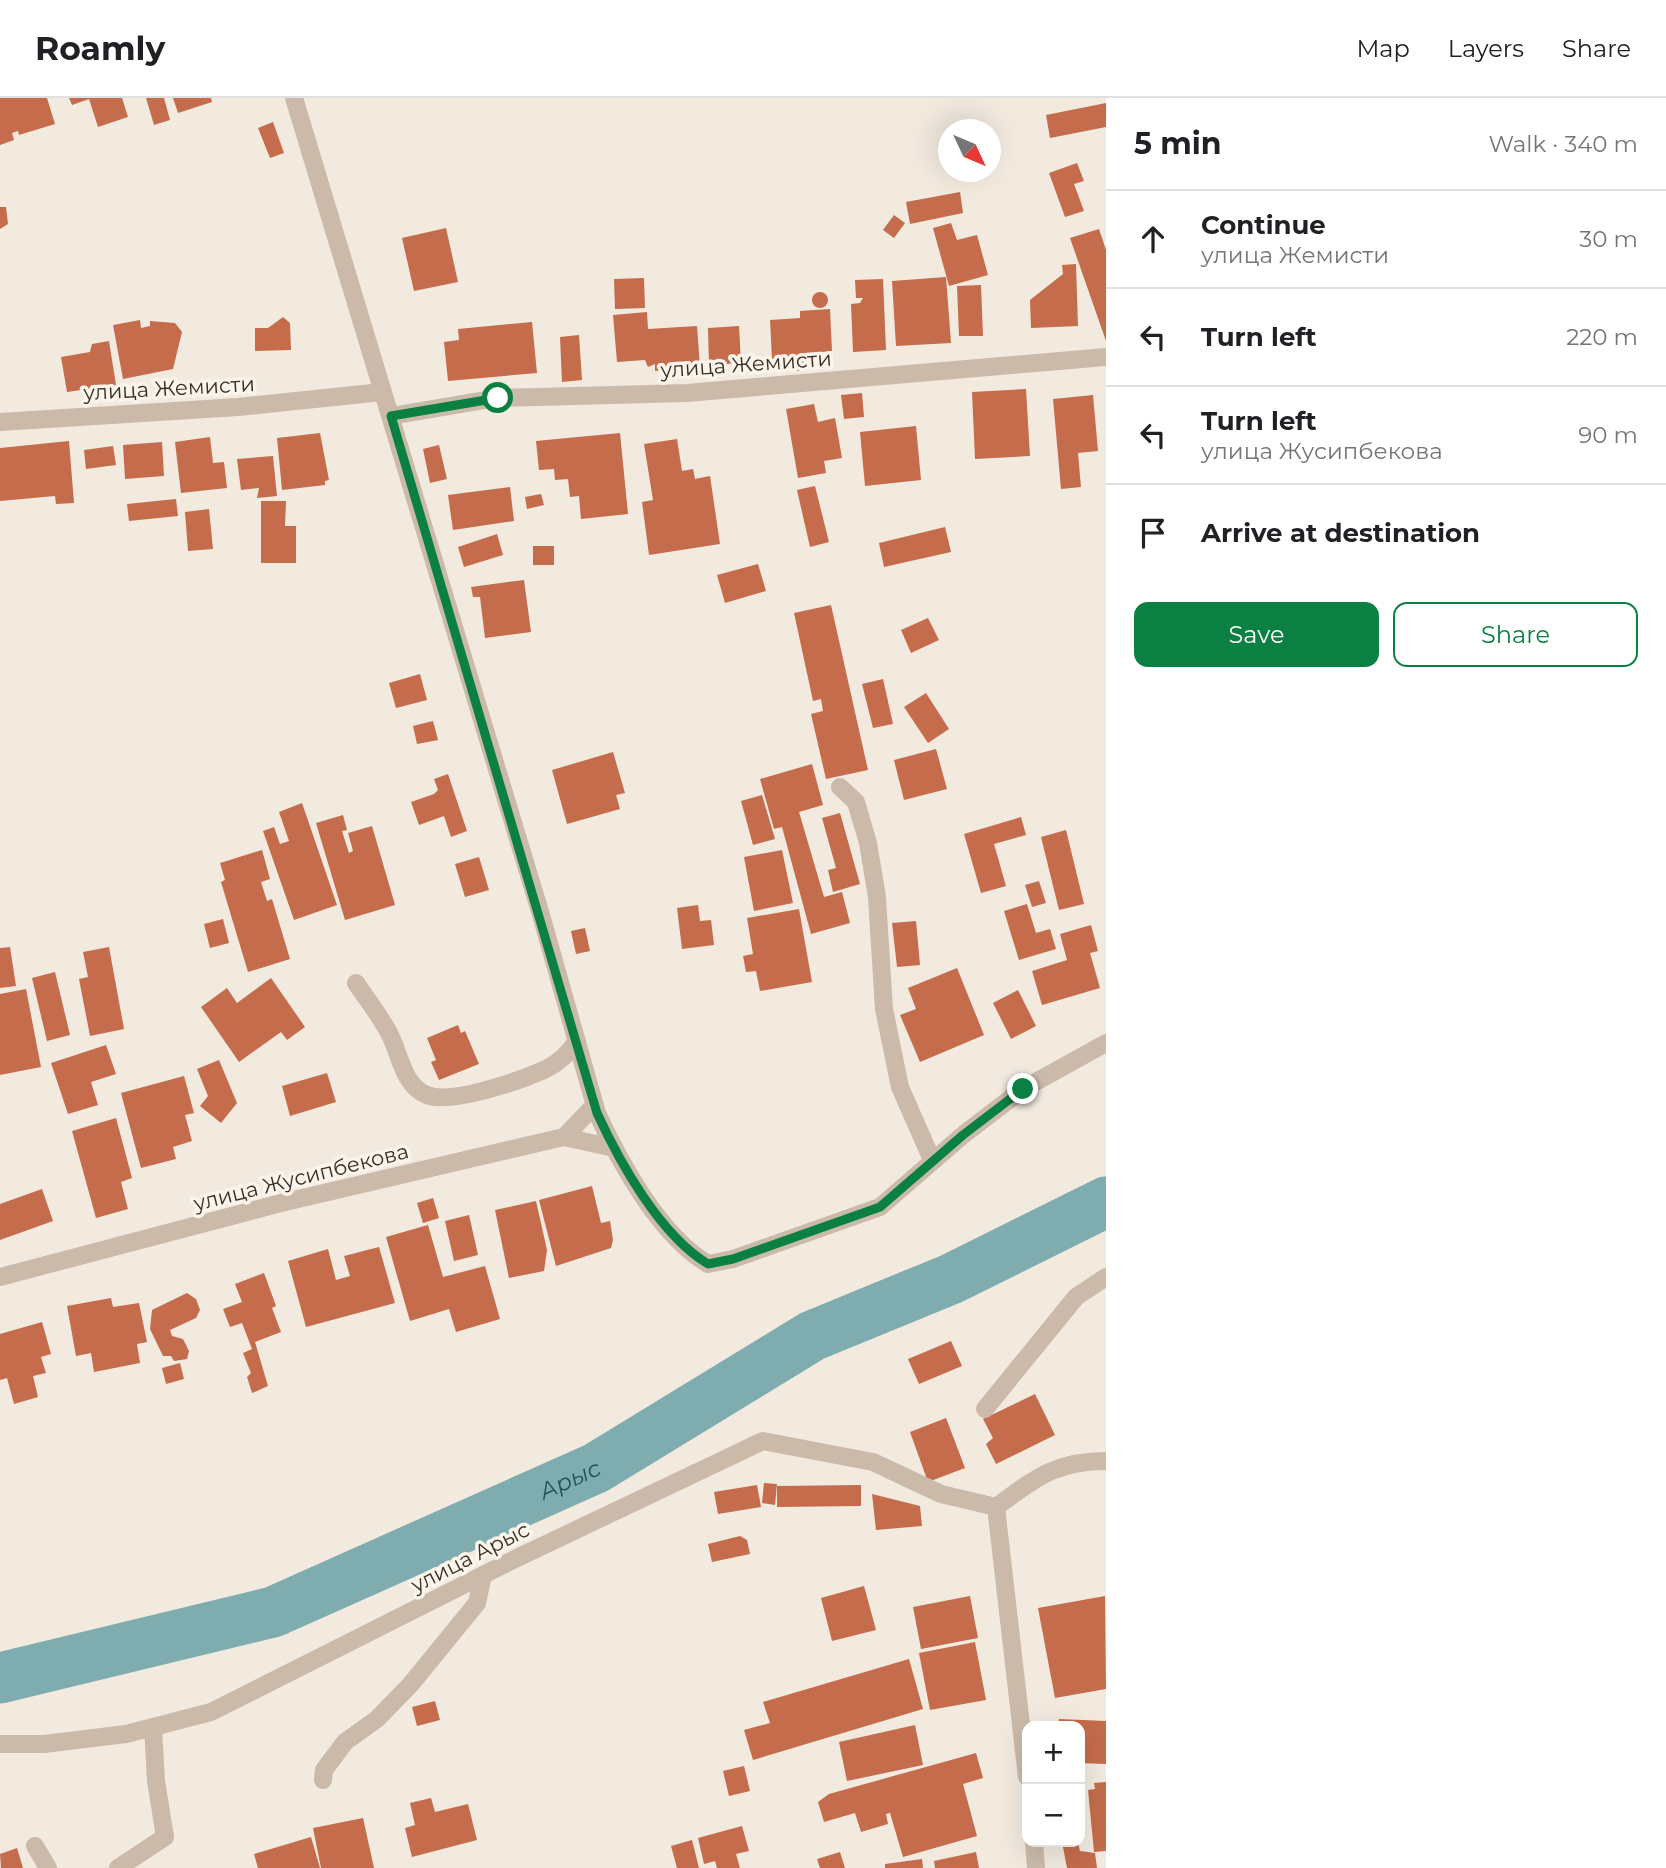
<!DOCTYPE html>
<meta charset="utf-8">
<style>
:root{--surface:#fff;--page:#f6f6f6;--text:#202124;--muted:#757577;--line:#e0e0e0;--accent:#0b8043}
body{margin:0;font-family:Montserrat,sans-serif;background:var(--page);color:var(--text)}
.controls{position:absolute;right:21px;bottom:21px;display:grid;overflow:hidden;border-radius:14px;box-shadow:0 7px 28px #0002}
.controls button{width:63px;height:63px;display:grid;place-items:center;padding:0;border:0;border-bottom:2px solid var(--line);background:var(--surface);color:var(--text);font:35px sans-serif}
.compass{position:absolute;left:938px;top:21px;width:63px;height:63px;border-radius:50%;background:var(--surface);box-shadow:0 7px 28px #0002;rotate:134deg}
.stop{position:absolute;width:21px;height:21px;margin:-16px;border:5px solid #0b8043;border-radius:50%;background:#fff}
.stop.end{background:#0b8043;border-color:#fff;box-shadow:0 2px 7px #0008}
.list{margin:0;padding:0;list-style:none}
h2{display:flex;justify-content:space-between;align-items:center;height:91px;margin:0;padding:0 28px;font-size:30px}
h2 small{font-size:23px;font-weight:400;color:var(--muted)}
.list li{display:grid;grid-template-columns:46px 1fr auto;gap:21px;align-items:center;box-sizing:border-box;height:98px;padding:0 28px;border-top:2px solid var(--line)}
.list b{display:block;font-size:26px;white-space:nowrap}
.list p{margin:0;font-size:23px;white-space:nowrap;color:var(--muted)}
.list em{font-size:23px;font-style:normal;color:var(--muted)}
.actions{display:flex;gap:14px;padding:21px 28px}
.actions a{flex:1;padding:16px 0;border:2px solid var(--accent);border-radius:14px;text-align:center;font-size:24px;color:var(--accent)}
.actions .main{background:var(--accent);color:#fff}
.icon{flex:none;width:38px;height:38px;fill:none;stroke:currentColor;stroke-width:2;stroke-linecap:round;stroke-linejoin:round}
.map{position:relative;flex:none;width:1106px;height:1770px;overflow:hidden}
header{display:flex;align-items:center;gap:42px;box-sizing:border-box;height:98px;padding:0 35px;background:var(--surface);border-bottom:2px solid var(--line)}
header strong{font-size:33px}
nav{display:flex;gap:38px;margin-inline-start:auto;font-size:24px}
main{display:flex}
aside{flex:1;background:var(--surface)}
.map>svg:first-child{display:block}
</style>
<header>
<strong>Roamly</strong>
<nav><a>Map</a><a>Layers</a><a>Share</a></nav>
</header>
<main>
<div class="map">
<svg width="1106" height="1770" viewBox="0 0 1106 1770">
<rect width="100%" height="100%" fill="#f2eadf"/>
<g fill="none" stroke-linecap="round" stroke-linejoin="round">
<!-- river -->
<path stroke="#7eacaf" stroke-width="51" id="s1" d="M0,1580L273,1514L596,1370L812,1238L951,1181L1106,1104"/>
</g>
<!-- building -->
<g fill="#c46c4b">
<path d="M0,0H47L55,26L19,37L18,33L12,35L14,42L0,47Z"/>
<path d="M69,0H122L128,19L98,29L89,1L72,7Z"/>
<path d="M146,0H164L170,22L154,27Z"/>
<path d="M173,0H211L212,4L178,15Z"/>
<path d="M1106,5V29L1050,40L1046,17Z"/>
<path d="M273,24L284,55L270,60L258,30Z"/>
<path d="M1077,65L1084,83L1074,86L1084,113L1065,119L1049,75Z"/>
<path d="M960,94L963,115L910,126L906,104Z"/>
<path d="M0,109H6L8,126L0,131Z"/>
<path d="M894,117L905,125L894,140L883,132Z"/>
<path d="M951,125L957,142L977,137L988,177L949,188L933,130Z"/>
<path d="M446,130L458,184L414,193L402,140Z"/>
<path d="M1099,131L1106,152V243L1070,140Z"/>
<path d="M1076,166L1078,228L1031,230L1030,202L1063,176L1062,167Z"/>
<path d="M946,179L951,245L896,248L892,183Z"/>
<path d="M644,180L645,210L615,211L614,181Z"/>
<path d="M883,181L886,252L853,254L851,206L860,205L863,200H856L855,182Z"/>
<path d="M981,187L983,238H959L957,188Z"/>
<circle cx="820" cy="202" r="8"/>
<path d="M830,211L832,253L810,255L811,264L803,272L797,273L785,260L772,261L770,222L800,220V213Z"/>
<path d="M647,214L648,231L697,228L700,269L655,273V266L648,269L645,262L617,264L613,217Z"/>
<path d="M283,219L290,225L291,252L255,253V230H268Z"/>
<path d="M140,222L141,230L150,228V223L175,225L182,234L173,271L123,281L113,227Z"/>
<path d="M532,224L537,275L448,283L444,244L459,242L458,231Z"/>
<path d="M739,228L741,265L709,267L708,230Z"/>
<path d="M579,237L582,282L562,284L560,239Z"/>
<path d="M109,243L116,287L67,294L61,259L90,254L92,246Z"/>
<path d="M1026,291L1030,358L975,361L972,294Z"/>
<path d="M862,295L864,319L844,321L841,297Z"/>
<path d="M1093,297L1098,353L1078,355L1081,389L1061,391L1053,301Z"/>
<path d="M814,306L818,324L835,320L842,360L824,363L826,375L798,380L786,311Z"/>
<path d="M916,328L921,382L865,388L860,334Z"/>
<path d="M320,335L329,382L325,383V387L282,392L277,340Z"/>
<path d="M620,335L628,416L581,421L579,398L570,399L568,381L555,382L554,371L539,372L536,343Z"/>
<path d="M210,339L213,365L224,364L227,390L181,395L175,344Z"/>
<path d="M677,341L682,373L693,371L695,381L710,378L720,446L649,457L642,404L653,402L644,346Z"/>
<path d="M69,343L74,405L56,406L55,398L0,403V350Z"/>
<path d="M162,344L164,378L125,381L123,347Z"/>
<path d="M439,347L447,381L430,385L423,351Z"/>
<path d="M113,348L116,367L86,371L84,352Z"/>
<path d="M273,358L277,398L257,400L259,390L241,392L237,361Z"/>
<path d="M815,388L829,444L810,449L797,392Z"/>
<path d="M510,389L514,423L453,432L448,397Z"/>
<path d="M541,396L544,407L527,411L525,399Z"/>
<path d="M176,401L178,418L129,423L127,406Z"/>
<path d="M261,403H286L285,428H296V465H261Z"/>
<path d="M209,411L213,451L188,453L185,414Z"/>
<path d="M945,429L951,454L884,469L879,445Z"/>
<path d="M497,436L503,457L464,469L458,449Z"/>
<rect x="533" y="448" width="21" height="19"/>
<path d="M758,466L766,493L725,505L717,477Z"/>
<path d="M524,482L531,534L485,540L480,499H473L471,489Z"/>
<path d="M831,507L868,672L826,681L811,616L823,613L821,601L813,603L794,515Z"/>
<path d="M928,520L939,542L911,555L901,532Z"/>
<path d="M420,576L427,602L396,610L389,585Z"/>
<path d="M883,581L893,626L873,630L862,586Z"/>
<path d="M926,595L949,631L928,645L904,609Z"/>
<path d="M433,623L438,642L417,646L413,628Z"/>
<path d="M936,651L947,691L904,702L894,662Z"/>
<path d="M613,654L625,695L616,697L620,711L567,726L552,672Z"/>
<path d="M812,666L823,707L799,714L824,799L842,794L850,825L811,836L782,729L774,731L760,681Z"/>
<path d="M448,676L467,733L451,739L444,718L419,727L411,704L434,696L438,692L434,681Z"/>
<path d="M762,697L775,741L753,747L741,703Z"/>
<path d="M302,705L337,807L294,822L263,733L274,729L280,746L289,743L279,714Z"/>
<path d="M840,715L860,786L833,794L828,772L836,770L822,720Z"/>
<path d="M343,717L347,732L342,733L349,755L353,753L348,735L372,728L395,807L345,822L316,725Z"/>
<path d="M1021,719L1026,737L994,746L1006,788L981,795L964,736Z"/>
<path d="M1066,732L1084,806L1059,812L1041,739Z"/>
<path d="M262,752L270,781L261,784L267,803L272,801L290,861L248,874L221,784L225,782L220,765Z"/>
<path d="M782,752L793,805L754,813L744,759Z"/>
<path d="M479,759L489,792L465,799L455,766Z"/>
<path d="M1039,783L1046,805L1032,809L1025,787Z"/>
<path d="M1027,806L1036,835L1050,831L1056,851L1019,862L1004,813Z"/>
<path d="M698,807L700,823L711,822L714,847L682,851L677,810Z"/>
<path d="M799,811L812,884L760,893L756,873L746,874L743,858L753,856L747,820Z"/>
<path d="M223,821L229,845L210,850L204,826Z"/>
<path d="M916,823L920,867L897,869L892,825Z"/>
<path d="M1091,827L1098,853L1090,855L1100,890L1042,907L1032,873L1067,862L1060,836Z"/>
<path d="M585,830L590,853L576,856L571,833Z"/>
<path d="M10,849L16,888L0,890V850Z"/>
<path d="M109,849L124,931L90,938L79,881L88,879L83,854Z"/>
<path d="M957,870L984,937L920,964L900,917L916,911L908,890Z"/>
<path d="M55,874L70,937L47,943L32,880Z"/>
<path d="M271,880L305,929L287,942L281,934L239,964L201,909L227,890L237,905Z"/>
<path d="M26,891L41,969L0,977V896Z"/>
<path d="M1018,892L1036,928L1011,941L993,905Z"/>
<path d="M458,927L461,935L465,933L479,966L439,982L431,964L436,962L427,940Z"/>
<path d="M106,947L116,976L91,984L98,1007L68,1016L51,965Z"/>
<path d="M219,962L237,1005L221,1025L200,1008L208,998L197,971Z"/>
<path d="M327,975L336,1004L290,1018L282,988Z"/>
<path d="M184,978L194,1015L185,1017L192,1043L173,1049L176,1061L141,1070L121,995Z"/>
<path d="M116,1020L132,1080L121,1084L128,1111L96,1120L72,1033Z"/>
<path d="M592,1088L601,1125L610,1123L613,1142L611,1150L556,1168L539,1102Z"/>
<path d="M42,1091L53,1123L0,1142V1106Z"/>
<path d="M433,1100L439,1120L423,1125L417,1105Z"/>
<path d="M536,1103L547,1152L544,1173L509,1180L495,1112Z"/>
<path d="M469,1117L478,1157L454,1163L445,1123Z"/>
<path d="M428,1127L443,1179L485,1168L500,1221L456,1234L449,1211L410,1223L386,1139Z"/>
<path d="M379,1149L395,1205L306,1229L288,1163L328,1151L336,1182L350,1178L344,1158Z"/>
<path d="M264,1175L276,1208L272,1210L281,1234L255,1244L268,1288L252,1295L247,1279L251,1275L243,1255L252,1251L242,1225L230,1229L223,1211L242,1204L235,1186Z"/>
<path d="M187,1195L196,1201L200,1212L196,1220L170,1232L172,1238L183,1241L189,1253L187,1261L174,1263L171,1258H163L150,1231L152,1212Z"/>
<path d="M111,1200L113,1209L139,1205L147,1244L137,1246L140,1265L94,1274L91,1255L76,1258L67,1208Z"/>
<path d="M42,1224L51,1256L41,1259L46,1275L33,1278L38,1299L14,1306L7,1280L0,1282V1236Z"/>
<path d="M951,1243L962,1268L919,1286L908,1261Z"/>
<path d="M180,1265L184,1281L166,1286L162,1270Z"/>
<path d="M1035,1296L1055,1337L996,1366L986,1346L993,1340L983,1321Z"/>
<path d="M946,1320L965,1370L928,1384L910,1334Z"/>
<path d="M764,1385L777,1386L775,1407L762,1405Z"/>
<path d="M757,1387L761,1409L718,1416L714,1394Z"/>
<path d="M861,1387V1408L777,1409V1388Z"/>
<path d="M872,1396L920,1408L922,1428L876,1432Z"/>
<path d="M740,1438L747,1442L750,1456L712,1464L708,1446Z"/>
<path d="M864,1488L876,1532L832,1543L821,1500Z"/>
<path d="M970,1498L978,1540L921,1551L913,1509Z"/>
<path d="M1105,1498L1106,1591L1055,1600L1038,1510Z"/>
<path d="M975,1544L986,1602L930,1612L919,1555Z"/>
<path d="M909,1561L923,1611L753,1662L744,1632L770,1625L763,1604Z"/>
<path d="M435,1603L440,1622L417,1628L412,1609Z"/>
<path d="M1059,1621L1106,1623V1666L1080,1665V1628H1058Z"/>
<path d="M915,1627L923,1667L847,1683L839,1644Z"/>
<path d="M976,1655L983,1680L963,1686L977,1738L903,1759L890,1715L886,1716L888,1726L861,1734L855,1715L824,1724L818,1704L829,1696Z"/>
<path d="M744,1668L750,1693L729,1698L723,1673Z"/>
<path d="M1106,1684V1753L1094,1754L1088,1692L1095,1691L1094,1685Z"/>
<path d="M431,1700L435,1714L468,1706L477,1742L412,1759L405,1730L415,1727L410,1705Z"/>
<path d="M363,1720L374,1770H321L313,1730Z"/>
<path d="M742,1728L749,1753L736,1756L740,1770H717L715,1763L704,1766L698,1740Z"/>
<path d="M311,1739L320,1770H258L254,1756Z"/>
<path d="M692,1742L699,1770H677L671,1748Z"/>
<path d="M1062,1744H1078L1080,1753L1095,1755L1097,1770H1067Z"/>
<path d="M17,1750L23,1770H1L0,1756Z"/>
<path d="M840,1754L845,1770H820L817,1761Z"/>
<path d="M976,1754L979,1770H935L934,1763Z"/>
<path d="M922,1761L923,1770H885V1766Z"/>
</g>
<g fill="none" stroke-linecap="round" stroke-linejoin="round">
<!-- minor -->
<g stroke="#cbbaaa" stroke-width="18">
<path d="M294,0L541,817L597,1015C620,1065 660,1138 708,1166L733,1161L880,1109L963,1037L1023,991L1106,945"/>
<path d="M391,318L497,300L687,295L1106,259"/>
<path d="M0,324L238,309L382,294"/>
<path d="M840,689L856,704L868,745L877,799L884,911L900,989L932,1062"/>
<path d="M356,885C368,903 382,920 391,939C400,958 404,988 427,997C451,1007 522,982 546,971C560,964 569,955 577,943"/>
<path d="M564,1039L595,1007"/>
<path d="M0,1179L281,1105L564,1039L614,1050"/>
<path d="M985,1311L1076,1199L1106,1179"/>
<path d="M996,1409C1036,1380 1055,1363 1106,1363"/>
<path d="M0,1646H44L126,1636L211,1614L517,1460L763,1343L873,1364L941,1396L996,1409L1027,1679"/>
<path d="M323,1682L324,1672L345,1644L377,1621L411,1586L477,1505L483,1477"/>
<path d="M1034,1744L1036,1770"/>
<path d="M35,1748L48,1770"/>
<path d="M118,1770L165,1739L156,1683L153,1629"/>
</g>
</g>
<g fill="none" stroke-linecap="round" stroke-linejoin="round">
<!-- route -->
<path stroke="#0b8043" stroke-width="9" d="M498,300L391,318L597,1015C620,1065 660,1137 708,1166L733,1161L880,1109L963,1037L1023,991"/>
</g>
<g text-anchor="middle" dominant-baseline="central" stroke-width="7" stroke-linejoin="round" paint-order="stroke">
<!-- street labels -->
<g font-size="21" fill="#382f2a" stroke="#faf4eb">
<text transform="translate(746 266) rotate(-4)">улица Жемисти</text>
<text transform="translate(169 290) rotate(-3)">улица Жемисти</text>
<text transform="translate(301 1079) rotate(-14)">улица Жусипбекова</text>
<text transform="translate(470 1459) rotate(-27)">улица Арыс</text>
</g>
<!-- water labels -->
<g font-size="23" font-style="italic" fill="#205459" stroke="#faf4eb">
<text stroke="none"><textPath href="#s1" startOffset="606">Арыс</textPath></text>
</g>
</g>
</svg>
<div class="controls">
<button>+</button>
<button>−</button>
</div>
<svg class="compass" viewBox="-18 -18 36 36"><path d="M0-13l5 13h-10z" fill="#e53935"/><path d="M0 13l5-13h-10z" fill="#757577"/></svg>
<div class="stop" style="left:498px;top:300px"></div>
<div class="stop end" style="left:1023px;top:991px"></div>
</div>
<aside>
<h2>5 min<small>Walk · 340 m</small></h2>
<ul class="list">
<li><svg class="icon" aria-label="ahead" viewBox="0 0 24 24"><path d="M12 20V5M6 11l6-6 6 6"/></svg><div><b>Continue</b><p>улица Жемисти</p></div><em>30 m</em></li>
<li><svg class="icon" aria-label="left" viewBox="0 0 24 24"><path d="M17 20v-9H6M10 6l-5 5 5 5"/></svg><div><b>Turn left</b></div><em>220 m</em></li>
<li><svg class="icon" aria-label="left" viewBox="0 0 24 24"><path d="M17 20v-9H6M10 6l-5 5 5 5"/></svg><div><b>Turn left</b><p>улица Жусипбекова</p></div><em>90 m</em></li>
<li><svg class="icon" aria-label="arrive" viewBox="0 0 24 24"><path d="M6 21V4h12l-3 4 3 4H6"/></svg><div><b>Arrive at destination</b></div></li>
</ul>
<div class="actions"><a class="main">Save</a><a>Share</a></div>
</aside>
</main>
